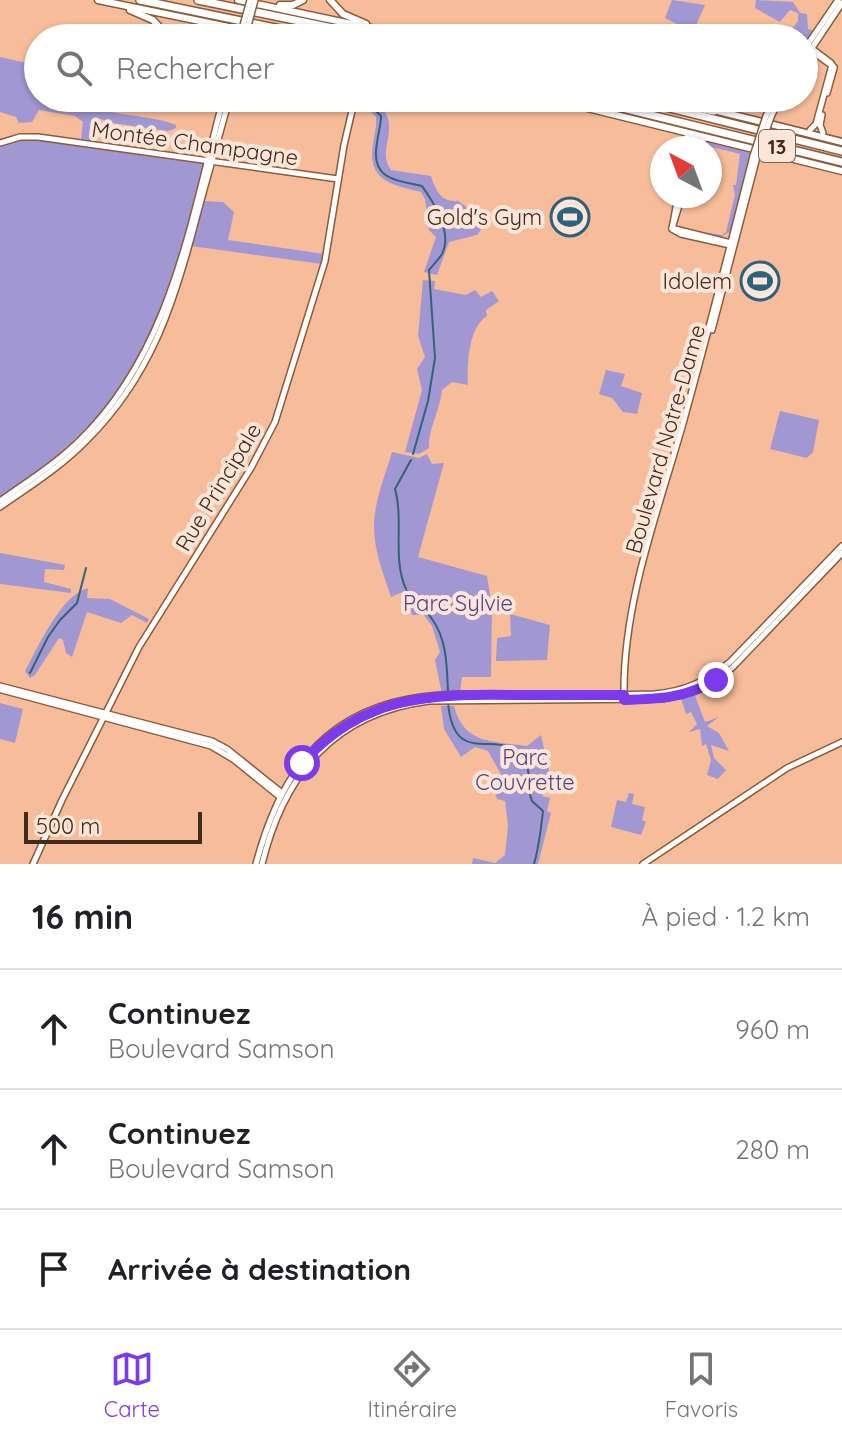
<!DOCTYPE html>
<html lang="fr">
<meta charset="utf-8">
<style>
:root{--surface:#fff;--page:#f6f6f6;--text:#202124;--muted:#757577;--line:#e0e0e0;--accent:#7c3aed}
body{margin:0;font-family:Quicksand,sans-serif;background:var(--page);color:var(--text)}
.compass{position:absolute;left:650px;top:136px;width:72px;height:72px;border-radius:50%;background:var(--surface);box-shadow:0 2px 6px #0004;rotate:319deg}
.scale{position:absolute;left:24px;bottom:20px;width:178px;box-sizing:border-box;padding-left:8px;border:4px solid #412b1d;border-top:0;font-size:22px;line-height:28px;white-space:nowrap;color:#412b1d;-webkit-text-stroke:6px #ffe6d8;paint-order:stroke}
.stop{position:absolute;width:24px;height:24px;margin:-18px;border:6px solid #7c3aed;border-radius:50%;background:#fff}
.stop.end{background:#7c3aed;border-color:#fff;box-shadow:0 2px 8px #0008}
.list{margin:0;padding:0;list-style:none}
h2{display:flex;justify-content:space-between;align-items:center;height:104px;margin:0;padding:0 32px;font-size:34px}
h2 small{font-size:26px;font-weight:400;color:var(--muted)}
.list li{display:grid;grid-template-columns:52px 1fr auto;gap:24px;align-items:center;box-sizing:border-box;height:120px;padding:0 32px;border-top:2px solid var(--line)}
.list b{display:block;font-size:30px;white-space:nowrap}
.list p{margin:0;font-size:26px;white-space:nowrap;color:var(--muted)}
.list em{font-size:26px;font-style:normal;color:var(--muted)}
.icon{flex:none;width:44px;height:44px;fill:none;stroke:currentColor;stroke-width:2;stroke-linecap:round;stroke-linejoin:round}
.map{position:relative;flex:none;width:842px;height:864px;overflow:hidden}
.search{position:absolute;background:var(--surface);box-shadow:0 2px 6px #0004;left:24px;right:24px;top:24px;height:88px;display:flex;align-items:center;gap:20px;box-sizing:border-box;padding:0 28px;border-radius:44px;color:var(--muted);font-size:30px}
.sheet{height:464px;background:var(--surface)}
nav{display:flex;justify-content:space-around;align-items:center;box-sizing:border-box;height:112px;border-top:2px solid var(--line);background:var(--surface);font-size:22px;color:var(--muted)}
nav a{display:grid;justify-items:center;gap:4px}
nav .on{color:var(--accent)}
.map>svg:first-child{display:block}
</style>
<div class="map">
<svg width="842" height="864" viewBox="0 0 842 864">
<rect width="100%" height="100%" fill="#f7bd9a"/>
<!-- green -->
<g fill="#a197d2">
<path d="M672,0L705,5L693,32L665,18Z"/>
<path d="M756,0L793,2L800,13L807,14L808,29L814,31L807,40L792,29L798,21V13L790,10L780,22L755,8Z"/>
<path d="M32,46L38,48V98H103L100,109C124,117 152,115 176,125V128L168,131L112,123L95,117L90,140L81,139L83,122L75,116L39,110L32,122L19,123L16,117L0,112V57L22,62L27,61Z"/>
<path d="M357,98L379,100C383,108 389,117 389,125C390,143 380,154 391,170L431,176C436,191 441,202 458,201L475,213L481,230L477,235L449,242L437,275L424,272L436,237L429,230L425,199L421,192C392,185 367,181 373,144C374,135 377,127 376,117L367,108L356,103Z"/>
<path d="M36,139L203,162V165C190,211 180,261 163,306C130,394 77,446 0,497V145L16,140Z"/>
<path d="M706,142L750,152L731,231L721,237L702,232L722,235L726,232L735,195L733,185H736L740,154L708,146L695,148Z"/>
<path d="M203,201L223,202L234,212L228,240L324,254L322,264L191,246Z"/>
<path d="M423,280L435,281L434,289L466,295L475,290L481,297L492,291L499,301L486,310L487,316C468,328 467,364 468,385L452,382L442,390C440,410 428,429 429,448L419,454L405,452L422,390L417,369L425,357L418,336Z"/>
<path d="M606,370L625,374L621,386L642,393L637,414L623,412L612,398L599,394Z"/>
<path d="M780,411L819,420L813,452L807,458L770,449Z"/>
<path d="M392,452L419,458L427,454L432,464L444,463L418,557L487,576L492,607L491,677H462L460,694H442L435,660L440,652L432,626L424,615H412L405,591L391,597C384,575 374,551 374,527C374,502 385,476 392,452Z"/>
<path d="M0,553L65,565L64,570L45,569L44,582L71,589V593L0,584Z"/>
<path d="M88,588L87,598L110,599L149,619L147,623L132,615L121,623L87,612L72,657L66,653L63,640L59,638L35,675L30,678L25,671C38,647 61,595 88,588Z"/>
<path d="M510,614L550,625L547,660L496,661L497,638L511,636Z"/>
<path d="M694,693L705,722L719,717L707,726L719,733L729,751L711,745L714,758L726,770L718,779L707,775L711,760L706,744L702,746L700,729L689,732L697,724L691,712L686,714L681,698Z"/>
<path d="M0,703L23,709L15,743L0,739Z"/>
<path d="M441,706H454C464,745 494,741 527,746L541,735L549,771L557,787L545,785L542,796L550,798L547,811L551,813L538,864H472L473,858L495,863L505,855L508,826L505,801L497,799L492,782L502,776L488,751L475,747L461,757L444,729Z"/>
<path d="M629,793L634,794L632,804L645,807L642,820L646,822L641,835L611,827L617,800L626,802Z"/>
</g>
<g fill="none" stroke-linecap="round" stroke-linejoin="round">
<!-- stream -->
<g stroke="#346276" stroke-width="2">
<path d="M363,98L381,116C381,125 378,134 377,143C370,179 395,180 422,186C434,203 453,232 442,254C439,259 433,265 429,270L435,358L428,401L413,454"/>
<path d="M406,589C392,559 404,521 395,489L411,460"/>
<path d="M407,591C413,604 425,608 432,619C447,639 447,668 448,692"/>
<path d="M30,673L48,637L60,620L77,603L86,568"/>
<path d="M448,703C455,777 507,717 527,767C530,774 529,785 530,793"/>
<path d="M530,795L532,801L543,811C541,829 539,847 534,864"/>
</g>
<!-- secondary casing -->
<g stroke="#8d5a3a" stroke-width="8">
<g id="secondary">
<path d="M811,48L831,63"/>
<path d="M804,50L838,0"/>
<path d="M810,50L834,67"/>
<path d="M804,60L842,3"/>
<path d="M827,93L834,68"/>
<path d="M822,115L820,125L823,133"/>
<path d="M766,116L775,98"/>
<path d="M771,117L780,98"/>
<path d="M810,130L816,124L832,65"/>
<path d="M687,137L690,148"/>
<path d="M0,143L20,137H38L338,179"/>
<path d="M694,148L704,140"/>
<path d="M678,196L672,229L681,234L730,245"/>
<path d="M672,228L682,196"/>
<path d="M675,229L731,243"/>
<path d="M712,330L757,157"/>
<path d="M0,501C27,482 54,465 78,442C171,353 190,223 222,104"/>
<path d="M0,507C30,486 61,467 87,440C151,376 174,304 196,219C206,181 217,144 227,107"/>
<path d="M0,686L212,741L227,749L282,793"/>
<path d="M2,690L211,746L233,759L280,797"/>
<path d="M624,694C623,604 657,514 682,427C707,337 730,247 753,156"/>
<path d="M33,864L62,800L139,647L251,468L275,422L325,261L344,145L355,98"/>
<path d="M256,864C278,781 318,716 409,699C448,692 491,694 531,695C572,696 613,695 654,694C683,692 708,681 730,662L842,546"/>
<path d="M262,864C284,774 334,713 429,701L663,699L699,689L732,668L842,553"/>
<path d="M643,864L787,768L842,742"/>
</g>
</g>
<!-- primary casing -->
<g stroke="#8d5a3a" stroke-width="9">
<g id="primary">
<path d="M98,0L282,38"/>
<path d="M238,0L418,38"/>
<path d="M330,0L343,14L366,24"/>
<path d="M280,5H293L303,0"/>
<path d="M130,10L153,20L169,38"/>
<path d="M189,38L201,29L220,28"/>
<path d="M221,98V106"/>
<path d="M547,98L842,171"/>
<path d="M664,98L680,102"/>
<path d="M226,109L231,98"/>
<path d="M710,109L842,142"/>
</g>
</g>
<!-- highway casing -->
<g stroke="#8d5a3a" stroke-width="10">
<g id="highway">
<path d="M140,0L324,38"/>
<path d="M198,0L381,38"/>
<path d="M567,98L584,99"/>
<path d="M582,98L842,162"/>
<path d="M630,98L842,151"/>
<path d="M673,104L714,111"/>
</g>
</g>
<!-- secondary -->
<use href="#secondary" stroke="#fff" stroke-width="5"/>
<!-- primary -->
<use href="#primary" stroke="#fff" stroke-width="6"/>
<!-- highway -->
<use href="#highway" stroke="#fff" stroke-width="7"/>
<!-- secondary-bridge casing -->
<g stroke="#8d5a3a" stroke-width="8" stroke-linecap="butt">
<g id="secondary-bridge">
<path d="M240,36L250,0"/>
<path d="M245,37L255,0"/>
<path d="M753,156L766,116"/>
<path d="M757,157L771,117"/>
</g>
</g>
<!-- secondary-bridge -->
<use href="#secondary-bridge" stroke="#fff" stroke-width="5"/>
</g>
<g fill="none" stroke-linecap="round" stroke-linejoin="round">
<!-- route -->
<path stroke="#7c3aed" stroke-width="10" d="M302,763C363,695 429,694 514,695C551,695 587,695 624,695V700C658,699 687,698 716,680"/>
</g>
<!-- icons -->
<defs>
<g id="stadium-ring" transform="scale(2)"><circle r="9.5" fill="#ffe6d8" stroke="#2b627d" stroke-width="1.5"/><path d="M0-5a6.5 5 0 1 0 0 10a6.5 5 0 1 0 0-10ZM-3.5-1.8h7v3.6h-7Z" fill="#2b627d"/></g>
</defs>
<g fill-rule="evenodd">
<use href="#stadium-ring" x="570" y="217"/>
<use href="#stadium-ring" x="760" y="281"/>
</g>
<g text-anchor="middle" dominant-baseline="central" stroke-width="8" stroke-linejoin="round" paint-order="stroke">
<!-- shield labels -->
<rect fill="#ffe6d8" stroke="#7a6355" stroke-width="2" x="759" y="130" width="36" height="32" rx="6"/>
<g font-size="20" font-weight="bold" fill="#412b1d">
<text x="777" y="146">13</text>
</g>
<!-- street labels -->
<g font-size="22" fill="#412b1d" stroke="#ffe6d8">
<text transform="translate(195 143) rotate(8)">Montée Champagne</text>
<text transform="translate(665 439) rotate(-74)">Boulevard Notre-Dame</text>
<text transform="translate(218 487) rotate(-59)">Rue Principale</text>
</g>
<!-- poi labels -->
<g font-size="22" fill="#412b1d" stroke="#ffe6d8" text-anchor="end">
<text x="542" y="217">Gold's Gym</text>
<text x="732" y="281">Idolem</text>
</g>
<!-- park labels -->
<g font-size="22" fill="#54418d" stroke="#ffe6d8">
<text x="458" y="603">Parc Sylvie</text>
<text x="525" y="757">Parc<tspan x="525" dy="25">Couvrette</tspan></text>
</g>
</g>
</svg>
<svg class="compass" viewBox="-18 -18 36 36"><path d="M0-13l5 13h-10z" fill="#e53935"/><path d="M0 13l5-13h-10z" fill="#757577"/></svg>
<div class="scale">500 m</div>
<div class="stop" style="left:302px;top:763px"></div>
<div class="stop end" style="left:716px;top:680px"></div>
<div class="search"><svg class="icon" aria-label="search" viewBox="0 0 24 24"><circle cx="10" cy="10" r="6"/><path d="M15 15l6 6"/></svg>Rechercher</div>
</div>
<section class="sheet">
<h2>16 min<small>À pied · 1.2 km</small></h2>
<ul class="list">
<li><svg class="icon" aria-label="ahead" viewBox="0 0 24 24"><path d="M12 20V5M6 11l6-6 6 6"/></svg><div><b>Continuez</b><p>Boulevard Samson</p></div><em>960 m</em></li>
<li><svg class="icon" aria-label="ahead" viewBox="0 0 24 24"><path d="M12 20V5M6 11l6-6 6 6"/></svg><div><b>Continuez</b><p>Boulevard Samson</p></div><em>280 m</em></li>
<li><svg class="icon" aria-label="arrive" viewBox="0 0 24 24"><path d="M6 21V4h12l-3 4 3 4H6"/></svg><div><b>Arrivée à destination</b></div></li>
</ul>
</section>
<nav>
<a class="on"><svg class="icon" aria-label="map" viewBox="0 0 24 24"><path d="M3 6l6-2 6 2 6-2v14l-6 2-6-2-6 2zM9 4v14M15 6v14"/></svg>Carte</a>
<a><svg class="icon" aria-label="directions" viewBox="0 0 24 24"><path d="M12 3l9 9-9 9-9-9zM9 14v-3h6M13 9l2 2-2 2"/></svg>Itinéraire</a>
<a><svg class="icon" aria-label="saved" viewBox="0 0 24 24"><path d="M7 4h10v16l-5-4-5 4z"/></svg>Favoris</a>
</nav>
